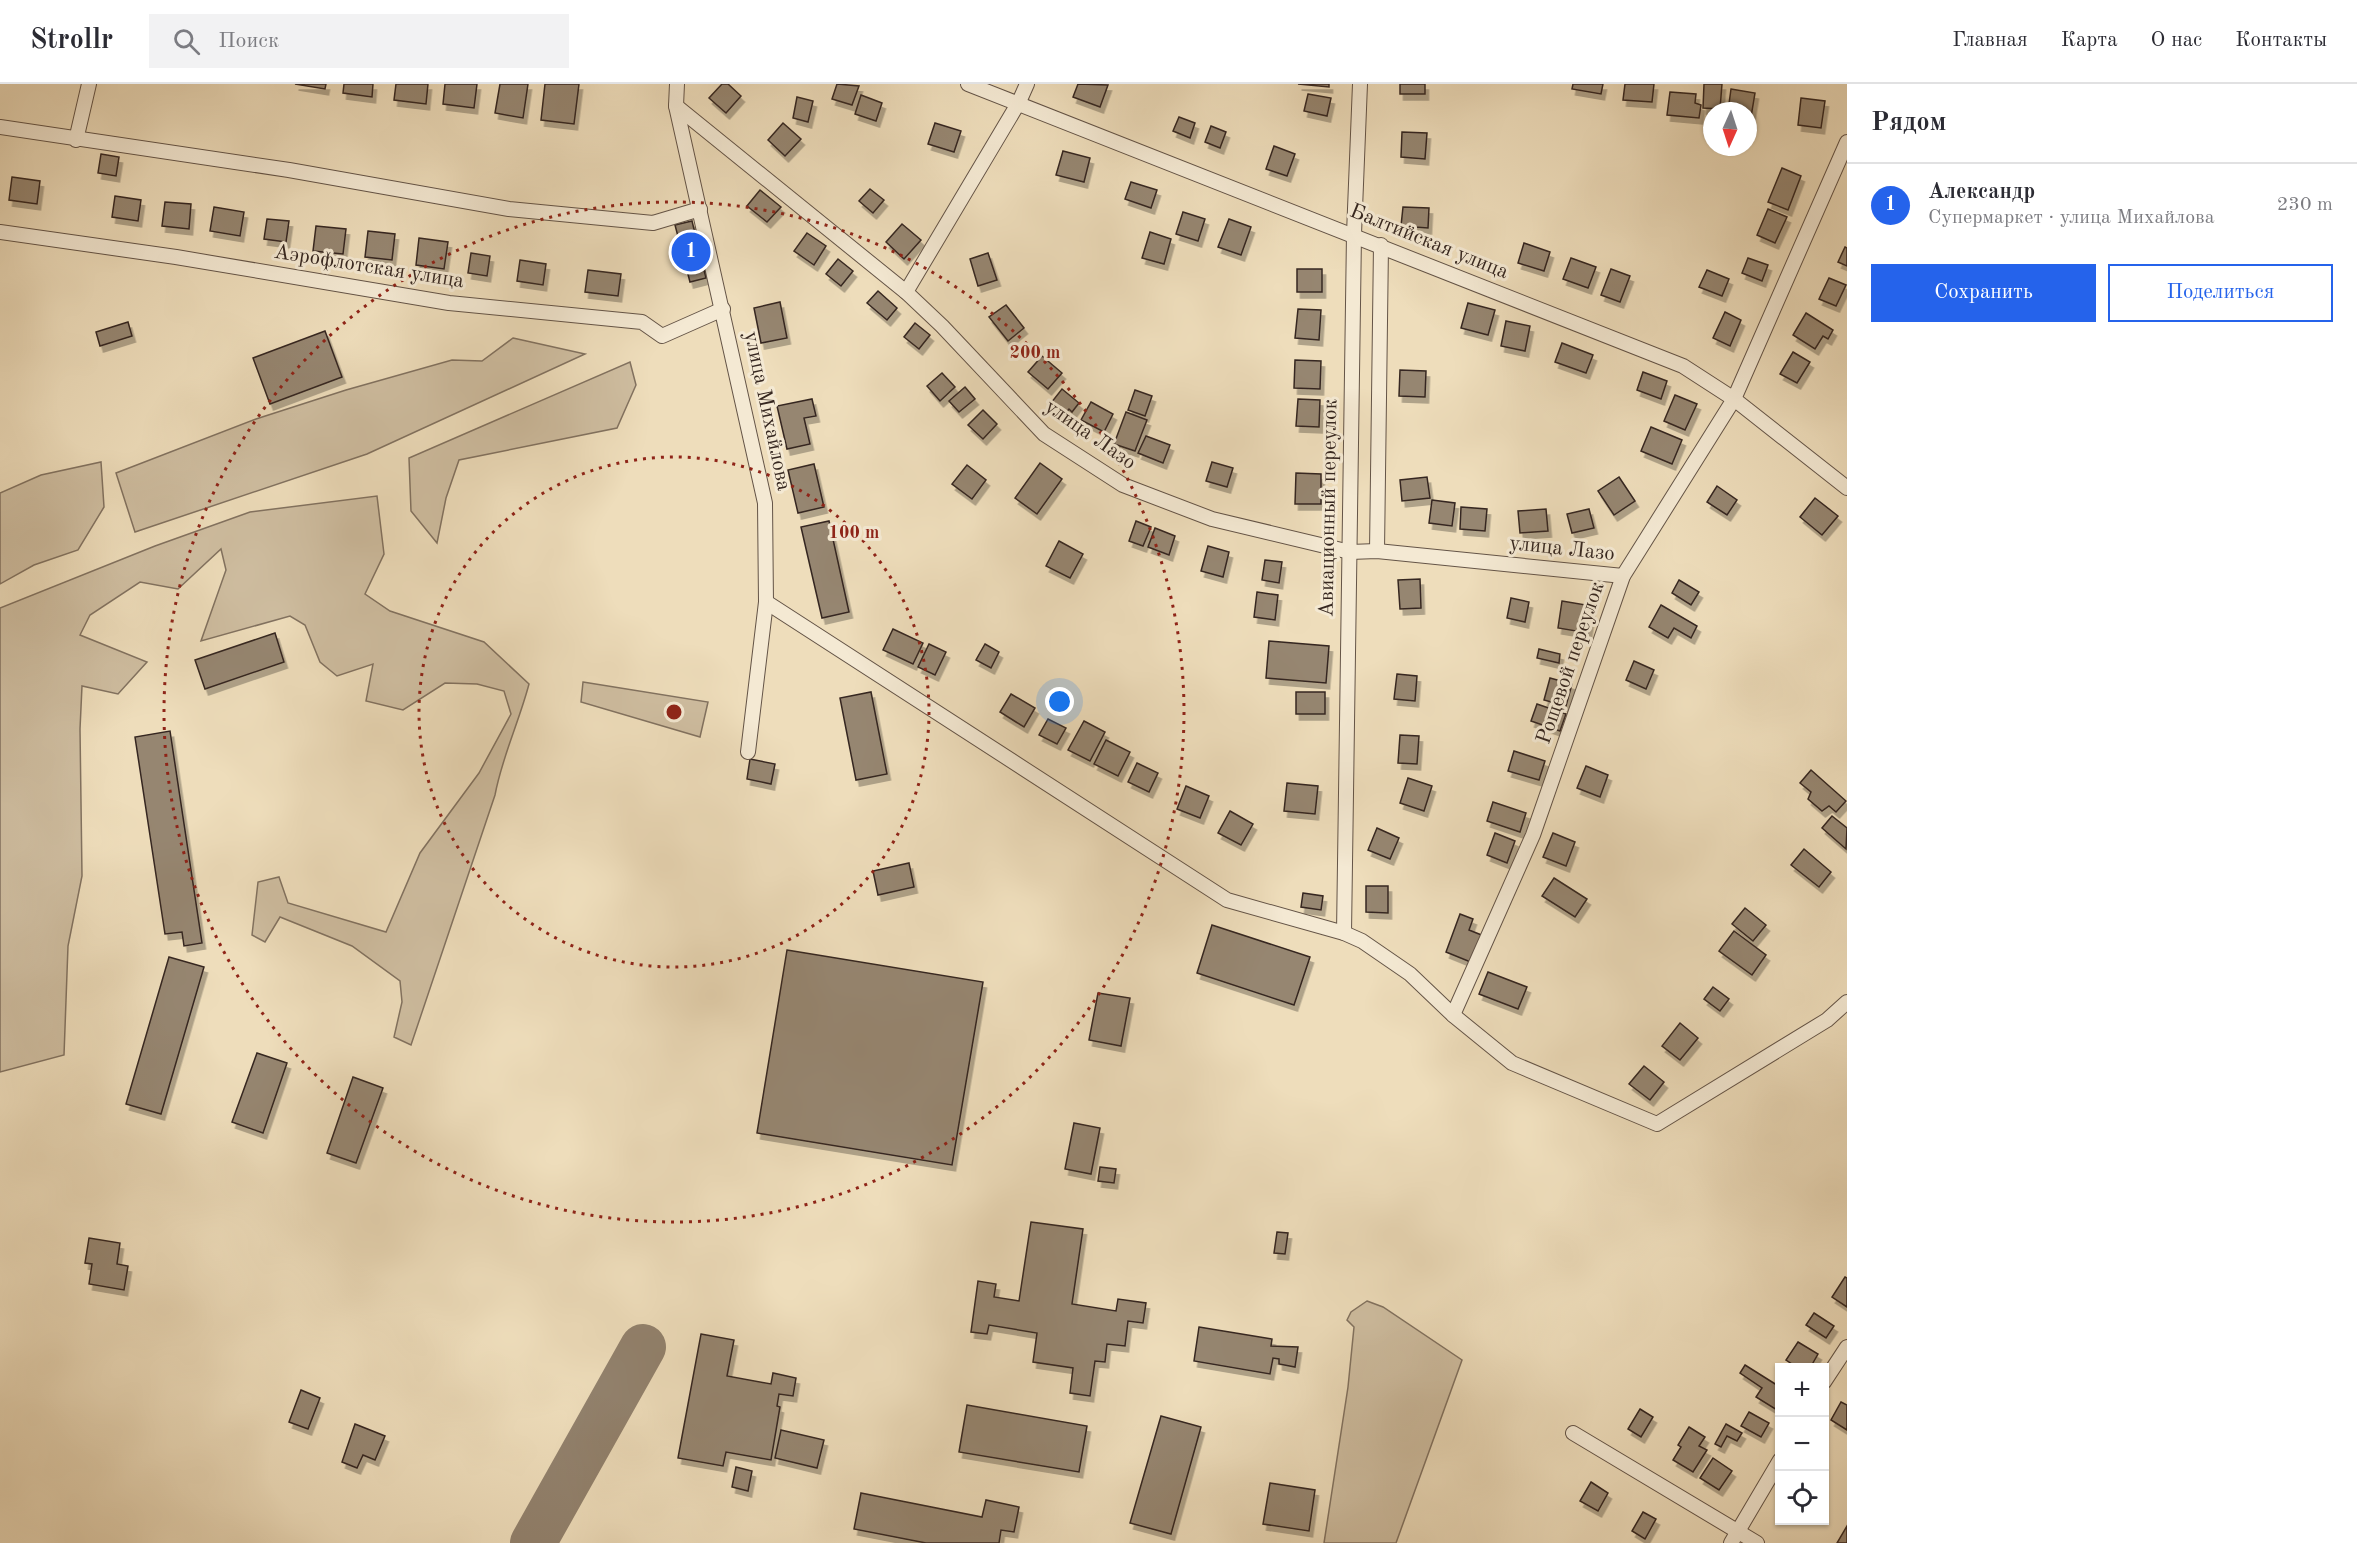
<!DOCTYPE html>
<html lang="ru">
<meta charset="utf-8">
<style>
:root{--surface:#fff;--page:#f2f2f3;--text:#2b2b33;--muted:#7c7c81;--line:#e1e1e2;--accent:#2563eb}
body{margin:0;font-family:"Old Standard TT",serif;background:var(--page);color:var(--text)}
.controls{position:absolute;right:18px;bottom:18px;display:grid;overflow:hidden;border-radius:0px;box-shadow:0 2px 4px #0004}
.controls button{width:54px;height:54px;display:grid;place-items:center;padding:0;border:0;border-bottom:2px solid var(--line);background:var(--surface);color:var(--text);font:30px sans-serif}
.compass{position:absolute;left:1703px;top:18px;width:54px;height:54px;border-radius:50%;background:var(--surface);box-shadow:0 2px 4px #0004;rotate:183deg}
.you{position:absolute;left:1060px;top:618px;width:21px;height:21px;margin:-15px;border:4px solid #fff;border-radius:50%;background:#1a73e8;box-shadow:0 0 0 9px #1a73e833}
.badge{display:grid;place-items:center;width:39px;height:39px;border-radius:50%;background:var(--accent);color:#fff;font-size:20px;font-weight:700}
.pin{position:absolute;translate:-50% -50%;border:3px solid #fff;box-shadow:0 2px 6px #0006}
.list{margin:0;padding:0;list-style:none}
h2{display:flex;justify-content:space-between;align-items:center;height:78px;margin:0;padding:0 24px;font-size:26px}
h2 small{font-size:20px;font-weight:400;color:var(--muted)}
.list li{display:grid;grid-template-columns:39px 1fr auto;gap:18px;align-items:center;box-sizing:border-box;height:84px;padding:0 24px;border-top:2px solid var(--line)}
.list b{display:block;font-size:22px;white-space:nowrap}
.list p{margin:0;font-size:20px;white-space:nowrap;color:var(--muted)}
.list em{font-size:20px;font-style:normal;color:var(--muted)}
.actions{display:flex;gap:12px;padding:18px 24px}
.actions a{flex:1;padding:14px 0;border:2px solid var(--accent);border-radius:0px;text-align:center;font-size:21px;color:var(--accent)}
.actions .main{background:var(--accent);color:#fff}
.icon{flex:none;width:33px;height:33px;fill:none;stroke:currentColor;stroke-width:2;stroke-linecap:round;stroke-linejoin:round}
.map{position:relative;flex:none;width:1847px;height:1459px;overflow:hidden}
header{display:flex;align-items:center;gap:36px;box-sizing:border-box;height:84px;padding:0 30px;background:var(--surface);border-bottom:2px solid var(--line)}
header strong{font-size:28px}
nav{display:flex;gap:33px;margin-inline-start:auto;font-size:21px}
.search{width:420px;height:54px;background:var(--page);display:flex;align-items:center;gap:15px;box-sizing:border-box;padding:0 21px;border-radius:0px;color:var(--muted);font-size:22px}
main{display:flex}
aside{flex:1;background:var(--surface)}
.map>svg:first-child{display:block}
</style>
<header>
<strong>Strollr</strong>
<div class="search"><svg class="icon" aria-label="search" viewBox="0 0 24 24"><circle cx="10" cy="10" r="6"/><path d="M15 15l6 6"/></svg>Поиск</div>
<nav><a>Главная</a><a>Карта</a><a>О нас</a><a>Контакты</a></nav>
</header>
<main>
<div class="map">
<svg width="1847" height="1459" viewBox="0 0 1847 1459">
<defs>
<filter id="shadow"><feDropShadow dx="3.5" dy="6" stdDeviation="0" flood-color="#0004"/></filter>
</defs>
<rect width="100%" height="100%" fill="#edb"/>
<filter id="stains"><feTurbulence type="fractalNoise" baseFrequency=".00333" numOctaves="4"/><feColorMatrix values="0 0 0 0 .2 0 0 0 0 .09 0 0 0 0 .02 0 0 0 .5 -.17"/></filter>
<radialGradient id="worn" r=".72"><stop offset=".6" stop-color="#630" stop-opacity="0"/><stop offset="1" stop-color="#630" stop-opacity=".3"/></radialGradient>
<!-- green -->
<g fill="#cfbea1" stroke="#827260" stroke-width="1.5">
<path d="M513,254L585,270L367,370L135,448L116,389L256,335L346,306L452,276L482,277Z"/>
<path d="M630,278L636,301L617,344L459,376L446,414L437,459L411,427L409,374Z"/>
<path d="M101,378L104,423L78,466L34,481L0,500V409L41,391Z"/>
<path d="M377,412L384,470L365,510L390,527L484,558L529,600C519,638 502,673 495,711L411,961L394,953L402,918L400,897L352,862L280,833L265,858L252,851L258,798L279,793L288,819L386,848L420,769L479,689L511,630L504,607L477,600L445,599L403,626L366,617L373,580L337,592L320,578L305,541L290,532L201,557L226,486L221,465L178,505L140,498L90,531L80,551L147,578L118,610L82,602L80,645L82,792L68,862L64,971L0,988V524L155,462L250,428Z"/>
<path d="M583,598L708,618L700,653L581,618Z"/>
<path d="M1367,1217L1383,1223L1462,1276L1396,1459H1324L1348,1303L1354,1243L1347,1236L1351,1228Z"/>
</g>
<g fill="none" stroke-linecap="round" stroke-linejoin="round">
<!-- taxiway -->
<path stroke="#92826e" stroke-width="46" d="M533,1459L643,1263"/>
</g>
<!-- building -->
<g fill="#968671" stroke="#362720" stroke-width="1.5" filter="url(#shadow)">
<path d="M295,0H326L325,5Z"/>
<path d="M344,0H373L372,13L343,9Z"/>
<path d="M396,0H428L426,20L394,16Z"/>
<path d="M445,0H477L474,24L443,20Z"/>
<path d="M500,0H528L523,34L495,29Z"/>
<path d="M545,0H579L574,40L541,36Z"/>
<path d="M722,0H728L741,12L726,29L709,14Z"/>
<path d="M837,0L859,2L852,21L832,15Z"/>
<path d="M1078,0L1108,1L1100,23L1073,13Z"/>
<path d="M1298,0H1329V3Z"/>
<rect x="1400" y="0" width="25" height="10"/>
<path d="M1573,0H1603L1601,10L1572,5Z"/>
<path d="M1625,0H1654L1652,18L1623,16Z"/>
<path d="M1704,0H1722L1720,25L1703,24Z"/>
<path d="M1731,5L1755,9L1751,33H1748V27H1728Z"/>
<path d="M1670,8L1696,10L1695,19L1701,21L1699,34L1667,31Z"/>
<path d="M1308,10L1331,14L1327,32L1304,27Z"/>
<path d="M861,11L882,19L876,37L855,30Z"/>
<path d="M797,13L813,17L808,38L793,34Z"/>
<path d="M1801,14L1825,17L1821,44L1798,41Z"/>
<path d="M1179,33L1195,39L1190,54L1173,47Z"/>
<path d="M783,39L801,55L785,72L768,56Z"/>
<path d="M935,39L961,47L954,68L928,60Z"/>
<path d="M1211,42L1226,48L1220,64L1205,58Z"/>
<path d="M1402,48L1427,49L1425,75L1401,73Z"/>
<path d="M1274,62L1295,70L1287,92L1266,85Z"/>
<path d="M1063,67L1090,74L1084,98L1056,91Z"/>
<path d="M101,70L119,73L116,92L98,89Z"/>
<path d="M1782,84L1801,92L1788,126L1768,118Z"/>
<path d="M12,93L40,97L37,120L9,116Z"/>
<path d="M1131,98L1157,106L1151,124L1125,115Z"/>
<path d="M870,105L884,116L873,129L859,117Z"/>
<path d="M760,106L781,123L767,138L747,122Z"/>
<path d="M115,112L141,116L138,137L112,133Z"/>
<path d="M165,118L191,120L189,145L162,142Z"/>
<path d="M214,123L244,128L240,152L210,147Z"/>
<path d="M1403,123L1429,124L1428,144L1401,142Z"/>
<path d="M1768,125L1787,133L1775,159L1757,151Z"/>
<path d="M1183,128L1205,135L1198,157L1176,150Z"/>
<path d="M267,135L289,137L286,158L264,155Z"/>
<path d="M1229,135L1251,143L1241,171L1218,163Z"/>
<path d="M692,137L706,194L690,198L675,141Z"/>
<path d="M902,140L921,156L904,175L886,158Z"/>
<path d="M316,142L346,145L343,170L313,167Z"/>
<path d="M368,147L395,150L392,176L365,173Z"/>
<path d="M1150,148L1171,155L1164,180L1142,174Z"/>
<path d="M807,149L826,162L814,181L794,167Z"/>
<path d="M419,154L448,158L444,185L416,181Z"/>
<path d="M1524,159L1550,168L1544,187L1518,179Z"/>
<path d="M1845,163L1847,164V182L1838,178Z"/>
<path d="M471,169L490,172L487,192L468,189Z"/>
<path d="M988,169L997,196L978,202L970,175Z"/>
<path d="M1571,174L1596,183L1588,204L1563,195Z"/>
<path d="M1748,174L1768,181L1762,197L1742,189Z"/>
<path d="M838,175L853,187L841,202L826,190Z"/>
<path d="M520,176L546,180L543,201L517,197Z"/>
<rect x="1297" y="185" width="25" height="23"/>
<path d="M1611,185L1630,192L1620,218L1601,211Z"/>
<path d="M588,186L621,190L618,212L585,208Z"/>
<path d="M1707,186L1729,195L1722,212L1699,203Z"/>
<path d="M1829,194L1846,201L1836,222L1819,215Z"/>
<path d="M878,207L897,224L887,236L867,219Z"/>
<path d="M780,218L787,254L761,259L754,224Z"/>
<path d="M1468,219L1495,226L1488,251L1461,244Z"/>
<path d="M1006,221L1024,244L1008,257L989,233Z"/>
<path d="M1298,225L1321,226L1319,256L1295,254Z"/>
<path d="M1725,228L1741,236L1730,262L1713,254Z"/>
<path d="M1806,229L1833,246L1828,255L1823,252L1815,265L1793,251Z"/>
<path d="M1506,237L1530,242L1525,267L1501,262Z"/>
<path d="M128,238L132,252L100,262L96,248Z"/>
<path d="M915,239L930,251L919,265L904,253Z"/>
<path d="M325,247L342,293L270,320L253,274Z"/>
<path d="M1562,259L1593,271L1586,289L1555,278Z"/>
<path d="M1793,268L1810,278L1797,299L1780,290Z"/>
<path d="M1042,272L1062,289L1048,305L1028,288Z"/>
<path d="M1295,276L1321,277L1320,305L1294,304Z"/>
<path d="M1400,286L1426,287L1425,313L1399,312Z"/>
<path d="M1643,288L1667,297L1661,315L1637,306Z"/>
<path d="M942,289L955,303L940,317L927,302Z"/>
<path d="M965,303L975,315L959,328L949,317Z"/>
<path d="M1062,305L1079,319L1072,328L1069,325L1061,335L1047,324Z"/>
<path d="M1135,306L1152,312L1145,332L1128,326Z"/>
<path d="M1675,311L1697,320L1685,346L1664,337Z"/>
<path d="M812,315L816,332L804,334L810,360L787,365L777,322Z"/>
<path d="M1298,315L1320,316L1319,343L1296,342Z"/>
<path d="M1091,318L1113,330L1104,348L1081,336Z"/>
<path d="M983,326L997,340L983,355L968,341Z"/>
<path d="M1126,328L1147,336L1135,367L1114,360Z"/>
<path d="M1651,343L1682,356L1672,380L1641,367Z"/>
<path d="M1146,352L1170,361L1163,379L1138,369Z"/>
<path d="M1212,378L1233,384L1227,403L1206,397Z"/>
<path d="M1040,379L1062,395L1037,430L1015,414Z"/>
<path d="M814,380L824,423L798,429L788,386Z"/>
<path d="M967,381L986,396L972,415L952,400Z"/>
<path d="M1296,389L1321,390V420H1295Z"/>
<path d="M1427,393L1430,414L1402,417L1400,396Z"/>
<path d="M1619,393L1635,417L1614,431L1598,407Z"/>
<path d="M1717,402L1737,416L1727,431L1707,418Z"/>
<path d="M1815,414L1838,432L1822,451L1800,433Z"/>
<path d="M1432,416L1455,419L1452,442L1429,439Z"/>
<path d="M1461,423L1487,425L1485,447L1460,445Z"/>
<path d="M1546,425L1548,447L1520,449L1518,427Z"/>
<path d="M1589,425L1594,444L1572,449L1567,430Z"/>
<path d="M829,437L849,528L822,534L801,443Z"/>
<path d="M1136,437L1151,443L1143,462L1129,457Z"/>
<path d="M1155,444L1175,452L1169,471L1148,463Z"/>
<path d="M1059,457L1083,470L1070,494L1046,482Z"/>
<path d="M1208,462L1229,468L1223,493L1201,487Z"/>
<path d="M1265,476L1282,478L1279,499L1262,496Z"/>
<path d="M1420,495L1421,524L1400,525L1398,496Z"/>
<path d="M1679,496L1699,508L1691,521L1672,509Z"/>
<path d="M1257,508L1278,511L1275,536L1254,533Z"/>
<path d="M1511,514L1529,518L1525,538L1507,534Z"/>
<path d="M1562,517L1592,522L1588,549L1558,544Z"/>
<path d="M1661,521L1697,542L1691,554L1674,544L1668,554L1649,543Z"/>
<path d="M893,545L923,559L913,580L883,566Z"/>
<path d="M275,549L284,578L205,605L195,576Z"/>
<path d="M1269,557L1329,562L1326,599L1266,594Z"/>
<path d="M929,560L946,568L935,591L918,583Z"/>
<path d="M985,560L999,568L991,584L976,576Z"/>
<path d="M1539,565L1560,570L1559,579L1537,574Z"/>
<path d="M1634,577L1654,586L1646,605L1626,596Z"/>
<path d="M1397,590L1417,592L1415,617L1394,615Z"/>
<path d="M1550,594L1572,600L1566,622L1544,616Z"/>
<path d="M871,608L887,690L856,696L840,614Z"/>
<rect x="1296" y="608" width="29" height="22"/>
<path d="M1011,610L1035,624L1024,643L1000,628Z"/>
<path d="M1537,620L1566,630L1560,647L1531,637Z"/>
<path d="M1048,635L1066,644L1057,660L1039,651Z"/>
<path d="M1084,637L1105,648L1090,677L1068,666Z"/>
<path d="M170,647L202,859L184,862L182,848L165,850L135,653Z"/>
<path d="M1400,651L1419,652L1417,680L1398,679Z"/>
<path d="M1106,656L1130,668L1118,692L1094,680Z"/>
<path d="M1514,667L1545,677L1539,696L1508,687Z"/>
<path d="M750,675L775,680L771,700L747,695Z"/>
<path d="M1137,679L1158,689L1149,708L1128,698Z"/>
<path d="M1586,682L1608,691L1600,713L1577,704Z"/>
<path d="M1811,686L1846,717L1836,728L1829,722L1822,727L1808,715L1811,708L1800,699Z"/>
<path d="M1408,694L1432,702L1424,727L1400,719Z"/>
<path d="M1287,699L1318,702L1315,730L1284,727Z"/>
<path d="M1186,702L1209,712L1200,734L1177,725Z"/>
<path d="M1493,718L1526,729L1520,748L1487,737Z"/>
<path d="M1230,727L1253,740L1241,761L1218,749Z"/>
<path d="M1832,732L1847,744L1846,765L1822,744Z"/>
<path d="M1377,744L1399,754L1390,775L1368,766Z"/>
<path d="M1495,749L1515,757L1507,779L1487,771Z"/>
<path d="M1553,749L1575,758L1566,782L1543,773Z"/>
<path d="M1804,765L1831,788L1819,803L1791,781Z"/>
<path d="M909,779L914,803L878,811L873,787Z"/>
<path d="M1554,794L1587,815L1575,833L1542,812Z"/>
<path d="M1366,802H1388V829L1366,828Z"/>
<path d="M1303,809L1323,812L1321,826L1301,823Z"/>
<path d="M1745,824L1766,841L1753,857L1732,840Z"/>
<path d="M1460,830L1473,835L1469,846L1484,852L1473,879L1446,868Z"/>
<path d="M1212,841L1310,873L1294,921L1197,889Z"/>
<path d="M1734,847L1766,871L1752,891L1719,867Z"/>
<path d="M787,866L983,898L952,1081L757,1049Z"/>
<path d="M169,873L204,883L161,1030L126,1020Z"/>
<path d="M1488,888L1527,903L1518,925L1479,910Z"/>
<path d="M1713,903L1729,915L1720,927L1704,915Z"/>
<path d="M1098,909L1130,914L1121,962L1089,956Z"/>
<path d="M1680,939L1698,954L1680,976L1662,962Z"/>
<path d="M257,969L287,979L263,1049L232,1038Z"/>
<path d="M1644,982L1664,998L1650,1016L1629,1000Z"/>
<path d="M353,993L383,1004L356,1079L327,1069Z"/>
<path d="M1074,1039L1100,1044L1091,1090L1065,1085Z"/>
<path d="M1100,1083L1116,1085L1114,1099L1098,1097Z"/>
<path d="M1031,1138L1083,1145L1072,1220L1116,1227L1118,1215L1146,1219L1143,1239L1128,1237L1125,1262L1107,1260L1105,1278L1095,1277L1090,1312L1070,1309L1073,1284L1033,1278L1037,1249L989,1241L987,1250L971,1248L978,1197L996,1200L994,1213L1019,1217Z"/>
<path d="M1277,1148L1288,1149L1285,1170L1274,1169Z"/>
<path d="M89,1154L120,1159L117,1180L128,1182L124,1206L89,1200L92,1180L85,1179Z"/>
<path d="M1845,1193L1847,1194V1223L1832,1213Z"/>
<path d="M1814,1229L1834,1242L1826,1254L1806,1241Z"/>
<path d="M1199,1243L1272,1255L1271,1262L1298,1263L1295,1283L1279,1280V1275L1273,1274L1270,1290L1194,1277Z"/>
<path d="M701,1250L734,1256L727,1292L771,1300L773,1289L796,1294L793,1312L779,1310L777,1322L780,1323L771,1376L726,1368L723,1382L678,1374Z"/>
<path d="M1798,1258L1818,1270L1810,1284H1798L1786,1276Z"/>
<path d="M1745,1281L1780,1303L1777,1309L1780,1311V1322L1777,1326L1756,1313L1762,1304L1740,1289Z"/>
<path d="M301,1306L320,1314L308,1345L289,1338Z"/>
<path d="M1841,1318L1847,1321V1346L1831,1336Z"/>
<path d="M967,1321L1087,1342L1079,1388L959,1368Z"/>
<path d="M1640,1325L1653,1333L1641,1353L1628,1345Z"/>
<path d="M1749,1328L1769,1339L1761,1353L1741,1342Z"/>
<path d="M1161,1332L1201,1343L1171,1450L1130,1439Z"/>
<path d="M355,1340L385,1352L375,1376L363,1371L357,1384L342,1378Z"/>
<path d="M1726,1340L1742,1349L1737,1357L1727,1352L1721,1363L1715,1360Z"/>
<path d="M1689,1343L1705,1353L1699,1362L1707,1366L1693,1388L1673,1376L1681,1363L1678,1361Z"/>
<path d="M781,1346L824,1356L817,1384L775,1374Z"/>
<path d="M1713,1374L1732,1387L1719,1406L1700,1394Z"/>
<path d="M736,1383L752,1387L748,1407L732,1403Z"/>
<path d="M1591,1398L1608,1409L1598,1427L1580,1417Z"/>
<path d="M1270,1399L1315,1406L1309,1447L1263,1440Z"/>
<path d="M861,1409L982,1433L986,1416L1019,1423L1014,1448L1001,1446L999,1459H926L854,1445Z"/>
<path d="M1643,1428L1656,1435L1645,1455L1632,1447Z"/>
<path d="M1847,1442V1459H1837Z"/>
</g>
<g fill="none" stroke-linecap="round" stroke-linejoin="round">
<!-- minor casing -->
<g stroke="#645447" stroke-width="16">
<g id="minor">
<path d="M677,0L676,22L765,419L766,518L748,668"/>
<path d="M968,0L1683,282L1734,315L1847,404"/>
<path d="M676,22L906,208L942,242L1044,350L1123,401L1212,435L1350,468L1377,467L1623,492"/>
<path d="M0,43L289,86L509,125L653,139L700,125"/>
<path d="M76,56L89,0"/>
<path d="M0,148L176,173L449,219L642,238L662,252L723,225"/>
<path d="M906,208L1019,18L1027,0"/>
<path d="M1377,467L1381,161"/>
<path d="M766,518L1227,816L1344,849L1362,857L1410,890L1453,931L1512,979L1657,1040L1827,936L1847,918"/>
<path d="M1344,849L1354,150L1360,0"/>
<path d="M1453,931L1533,751L1623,492L1734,315L1847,58"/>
<path d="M1824,1298L1847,1263"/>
<path d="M1573,1349L1757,1459"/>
<path d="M1731,1459L1780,1376"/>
</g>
</g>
<!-- minor -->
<use href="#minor" stroke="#f4e9d3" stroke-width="14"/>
</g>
<!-- distance rings -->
<g fill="none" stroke="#8f2418" stroke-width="3" stroke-dasharray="3 6">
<circle cx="674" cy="628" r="255"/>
<circle cx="674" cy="628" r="510"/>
</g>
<g text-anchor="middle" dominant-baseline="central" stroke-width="6" stroke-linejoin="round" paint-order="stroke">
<!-- street labels -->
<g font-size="21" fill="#362720" stroke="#f4e9d3">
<text transform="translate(1429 158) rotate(22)">Балтийская улица</text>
<text transform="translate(369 183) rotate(9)">Аэрофлотская улица</text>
<text transform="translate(767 327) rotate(78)">улица Михайлова</text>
<text transform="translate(1090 351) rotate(35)">улица Лазо</text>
<text transform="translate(1329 424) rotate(-89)">Авиационный переулок</text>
<text transform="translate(1562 465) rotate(6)">улица Лазо</text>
<text transform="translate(1571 579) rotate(-71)">Рощевой переулок</text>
</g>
</g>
<circle cx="674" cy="628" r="9" fill="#8f2418" stroke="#f4e9d3" stroke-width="3"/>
<g font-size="18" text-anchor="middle" font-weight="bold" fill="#8f2418" stroke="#f4e9d3" stroke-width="6" stroke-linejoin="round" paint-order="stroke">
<text x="1035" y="274">200 m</text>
<text x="854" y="454">100 m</text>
</g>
<rect width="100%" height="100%" filter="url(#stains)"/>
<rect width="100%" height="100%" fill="url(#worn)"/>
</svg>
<div class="controls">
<button>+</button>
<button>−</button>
<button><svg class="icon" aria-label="locate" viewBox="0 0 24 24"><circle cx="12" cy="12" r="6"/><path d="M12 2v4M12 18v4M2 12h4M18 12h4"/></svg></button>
</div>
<svg class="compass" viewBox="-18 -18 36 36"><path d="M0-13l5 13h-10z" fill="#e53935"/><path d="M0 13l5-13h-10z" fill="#7c7c81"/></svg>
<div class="you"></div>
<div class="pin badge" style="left:691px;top:168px">1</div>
</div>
<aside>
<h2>Рядом<small></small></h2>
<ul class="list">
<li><span class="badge">1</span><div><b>Александр</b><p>Супермаркет · улица Михайлова</p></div><em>230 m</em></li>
</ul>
<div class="actions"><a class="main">Сохранить</a><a>Поделиться</a></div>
</aside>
</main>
